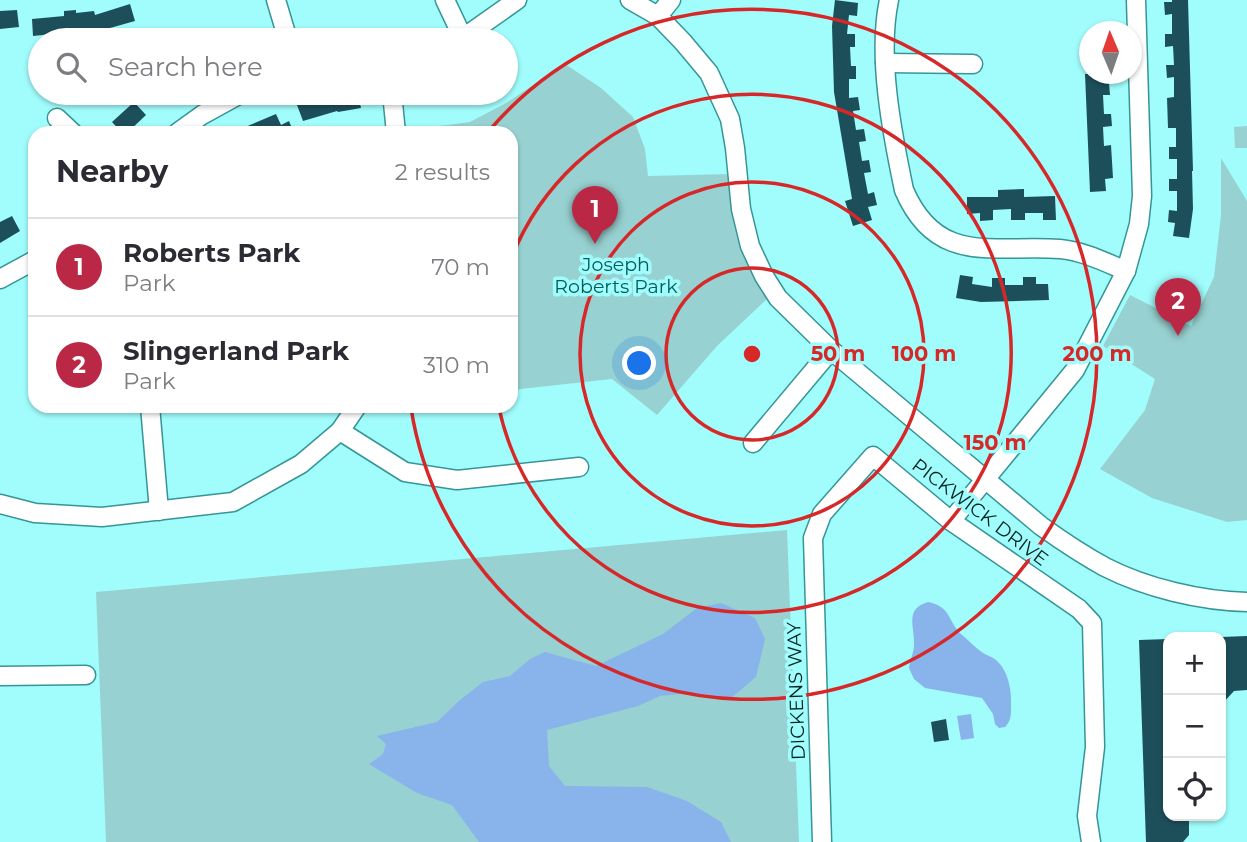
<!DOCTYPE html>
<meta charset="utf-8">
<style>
:root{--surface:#fff;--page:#f2f2f3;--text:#2b2b33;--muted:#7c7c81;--line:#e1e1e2;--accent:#ba2845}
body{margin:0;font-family:Montserrat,sans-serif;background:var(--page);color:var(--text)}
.controls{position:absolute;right:21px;bottom:21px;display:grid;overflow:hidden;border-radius:14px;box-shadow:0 2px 5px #0004}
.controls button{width:63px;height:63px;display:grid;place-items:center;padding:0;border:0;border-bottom:2px solid var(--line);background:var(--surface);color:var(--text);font:35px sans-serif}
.compass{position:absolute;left:1079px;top:21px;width:63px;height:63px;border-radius:50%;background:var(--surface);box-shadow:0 2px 5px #0004;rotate:358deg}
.you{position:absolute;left:640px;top:364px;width:24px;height:24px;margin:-18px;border:5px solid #fff;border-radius:50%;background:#1a73e8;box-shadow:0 0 0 10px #1a73e833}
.badge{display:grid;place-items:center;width:46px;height:46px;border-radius:50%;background:var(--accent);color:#fff;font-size:23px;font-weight:700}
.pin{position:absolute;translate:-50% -58px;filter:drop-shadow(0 2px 4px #0008)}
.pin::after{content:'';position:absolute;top:37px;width:24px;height:21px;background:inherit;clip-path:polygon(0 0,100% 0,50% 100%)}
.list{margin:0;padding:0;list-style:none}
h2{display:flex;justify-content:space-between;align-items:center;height:91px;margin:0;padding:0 28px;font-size:30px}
h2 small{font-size:23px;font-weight:400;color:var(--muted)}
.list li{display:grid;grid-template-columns:46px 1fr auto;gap:21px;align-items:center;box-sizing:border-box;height:98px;padding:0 28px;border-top:2px solid var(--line)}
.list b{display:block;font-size:26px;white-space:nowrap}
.list p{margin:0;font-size:23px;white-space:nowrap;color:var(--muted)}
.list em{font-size:23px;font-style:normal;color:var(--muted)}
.icon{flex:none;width:38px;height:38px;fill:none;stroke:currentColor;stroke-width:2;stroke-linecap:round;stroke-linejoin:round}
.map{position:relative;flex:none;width:1247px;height:842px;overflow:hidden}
.search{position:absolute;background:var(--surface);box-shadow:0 2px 5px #0004;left:28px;top:28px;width:490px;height:77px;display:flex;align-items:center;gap:18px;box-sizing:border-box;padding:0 24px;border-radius:38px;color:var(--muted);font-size:26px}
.panel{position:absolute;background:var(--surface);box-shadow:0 2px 5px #0004;left:28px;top:126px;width:490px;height:287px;border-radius:21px}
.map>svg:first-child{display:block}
</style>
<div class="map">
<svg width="1247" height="842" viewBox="0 0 1247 842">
<rect width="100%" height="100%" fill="#a1fcfc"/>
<!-- green -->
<g fill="#98d1d1">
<path d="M565,64L601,88L633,117L645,149L648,176L732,174L738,238L768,298L717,346L657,415L612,379L511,390V133L396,132L470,122L506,103Z"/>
<path d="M1247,126V148H1235L1234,127Z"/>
<path d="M1221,158L1247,201V520L1227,522L1152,498L1100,469L1145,410L1155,379L1103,346L1130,295L1191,326L1214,277L1221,215Z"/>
<path d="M787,530L799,842H106L96,592Z"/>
</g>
<!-- water -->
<g fill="#89b3eb">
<path d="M928,602C952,607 947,621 962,635C968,640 977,649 983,653C986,655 990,656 993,658C1008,667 1012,690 1011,707C1011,715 1011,721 1005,727L999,728L995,724L993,714L982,698L925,688L914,679L909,668C910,660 914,652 914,645C915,626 904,609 928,602Z"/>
<path d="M721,603L755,618L765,639L756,677L730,699L679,694L660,696L638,706L547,730L549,766L565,786L647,787L687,801L721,822L731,842H479L452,805L417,793L369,764L383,754L386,744L377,736L437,722L460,700L483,682L510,676L530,659L545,652L596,666L663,634L697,608Z"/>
<path d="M971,714L974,738L961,740L957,716Z"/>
</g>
<!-- building -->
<g fill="#1d4f5a">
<path d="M835,0L858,3L857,16L849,15L847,34H855V47H850L851,66H856V79H849V98L858,97L860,110L853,111L856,130L864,129L866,141L859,142L862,161L869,160L871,172L864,173L868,194L874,192L877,205L868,207L872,220L853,226L845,201L852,199L834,92L832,26Z"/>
<path d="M1172,0H1188L1193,171H1192L1193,209L1189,238L1173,236L1175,223L1168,222L1169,210L1177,211V191H1169V179H1177V159H1169V147H1176V128H1168L1167,98L1174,97V77L1167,78L1166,65H1174L1173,46L1165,47V34H1172V14L1165,15L1164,2H1172Z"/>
<path d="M130,4L135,21L110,28L33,36L32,19L64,16V11L76,10V13L94,11L95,15Z"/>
<path d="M17,10L19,27L0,29V11Z"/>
<path d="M1085,74H1101L1102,83H1109L1110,95H1103L1104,114H1111L1112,126L1103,127L1104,146L1111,145L1113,178L1105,179L1106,191L1090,192Z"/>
<path d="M347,93H358L361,108L338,112L337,111L303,121L297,105L321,97Z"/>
<path d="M134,102L146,115L127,133H122L112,122Z"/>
<path d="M276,114L281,125L289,121L294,133H231Z"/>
<path d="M1024,189V197L1055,196L1056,220H1043V213H1025V220H1011V209L993,210V220L980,221V213L967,214V197H998V190Z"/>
<path d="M12,216L20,231L0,243V222Z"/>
<path d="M960,275L973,277L972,284L992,287V278H1005V285H1023V277H1036V284H1048L1049,300L981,302L956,298Z"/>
<path d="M1247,636V690L1234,691L1221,705V637Z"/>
<path d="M1168,639V816H1189V835L1183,842H1146L1139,640Z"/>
<path d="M946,719L949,740L934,742L931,722Z"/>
</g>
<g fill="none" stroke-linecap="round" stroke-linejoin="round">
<!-- minor casing -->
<g stroke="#369596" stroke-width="21">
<g id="minor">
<path d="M276,0L288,40"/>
<path d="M445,0L463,38"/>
<path d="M630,0L658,16L683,42L709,73L730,119L735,148L741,209L750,246L764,276L778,298L831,350L1041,526C1062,541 1083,555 1105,567C1146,588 1201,601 1247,602"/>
<path d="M889,0C877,56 892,133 904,190C937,267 994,244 1060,249C1083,251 1105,262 1126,271"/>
<path d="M658,16L671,0"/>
<path d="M456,40L463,38L517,0"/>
<path d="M885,63L973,64"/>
<path d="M392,93L396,133"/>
<path d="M57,118L73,133"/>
<path d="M177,133L202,115L242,93"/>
<path d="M0,279L35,260"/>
<path d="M150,406L159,511"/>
<path d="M340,431L405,472L457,480L579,467"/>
<path d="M753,443L831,350"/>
<path d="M0,504L35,513L102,517L233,502L301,464L340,431L357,406"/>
<path d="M951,521L1075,370L1126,271L1139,224L1142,196L1136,0"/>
<path d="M0,676L86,675"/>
<path d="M822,842L813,538L822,514L873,456L951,521L1079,609L1092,623L1095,747L1087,816L1091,842"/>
</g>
</g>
<!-- minor -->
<use href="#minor" stroke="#fff" stroke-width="18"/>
</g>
<!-- distance rings -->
<g fill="none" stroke="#d62828" stroke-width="3.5">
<circle cx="752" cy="354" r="86"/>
<circle cx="752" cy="354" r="172"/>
<path d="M511 259A259 259 0 1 1 499 408"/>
<path d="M488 132A345 345 0 1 1 411 408"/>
</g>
<g text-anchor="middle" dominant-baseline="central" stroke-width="7" stroke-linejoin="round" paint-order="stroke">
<!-- park labels -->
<g font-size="19" fill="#015d5e" stroke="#a1fcfc">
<text x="616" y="264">Joseph<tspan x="616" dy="22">Roberts Park</tspan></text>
</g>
<!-- street labels -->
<g font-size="19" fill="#052323" stroke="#a1fcfc">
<text transform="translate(980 512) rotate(37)">PICKWICK DRIVE</text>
<text transform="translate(796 691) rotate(-92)">DICKENS WAY</text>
</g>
</g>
<circle cx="752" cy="354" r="10" fill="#d62828" stroke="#a1fcfc" stroke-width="3.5"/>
<g font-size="21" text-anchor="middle" font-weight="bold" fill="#d62828" stroke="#a1fcfc" stroke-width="7" stroke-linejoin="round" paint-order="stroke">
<text x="838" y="361">50 m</text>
<text x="924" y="361">100 m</text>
<text x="1097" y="361">200 m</text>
<text x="995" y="450">150 m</text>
</g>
</svg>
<div class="controls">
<button>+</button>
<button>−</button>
<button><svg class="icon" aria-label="locate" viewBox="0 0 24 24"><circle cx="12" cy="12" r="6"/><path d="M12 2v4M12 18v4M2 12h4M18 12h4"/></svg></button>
</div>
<svg class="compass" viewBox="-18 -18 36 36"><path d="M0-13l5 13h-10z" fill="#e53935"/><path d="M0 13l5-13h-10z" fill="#7c7c81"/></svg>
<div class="you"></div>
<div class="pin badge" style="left:595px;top:244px">1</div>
<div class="pin badge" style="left:1178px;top:336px">2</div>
<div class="search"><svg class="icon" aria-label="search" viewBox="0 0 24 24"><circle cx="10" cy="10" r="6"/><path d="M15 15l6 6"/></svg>Search here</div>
<section class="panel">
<h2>Nearby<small>2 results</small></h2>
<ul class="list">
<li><span class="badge">1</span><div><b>Roberts Park</b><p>Park</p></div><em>70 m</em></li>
<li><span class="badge">2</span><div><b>Slingerland Park</b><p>Park</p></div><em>310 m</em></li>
</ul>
</section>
</div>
